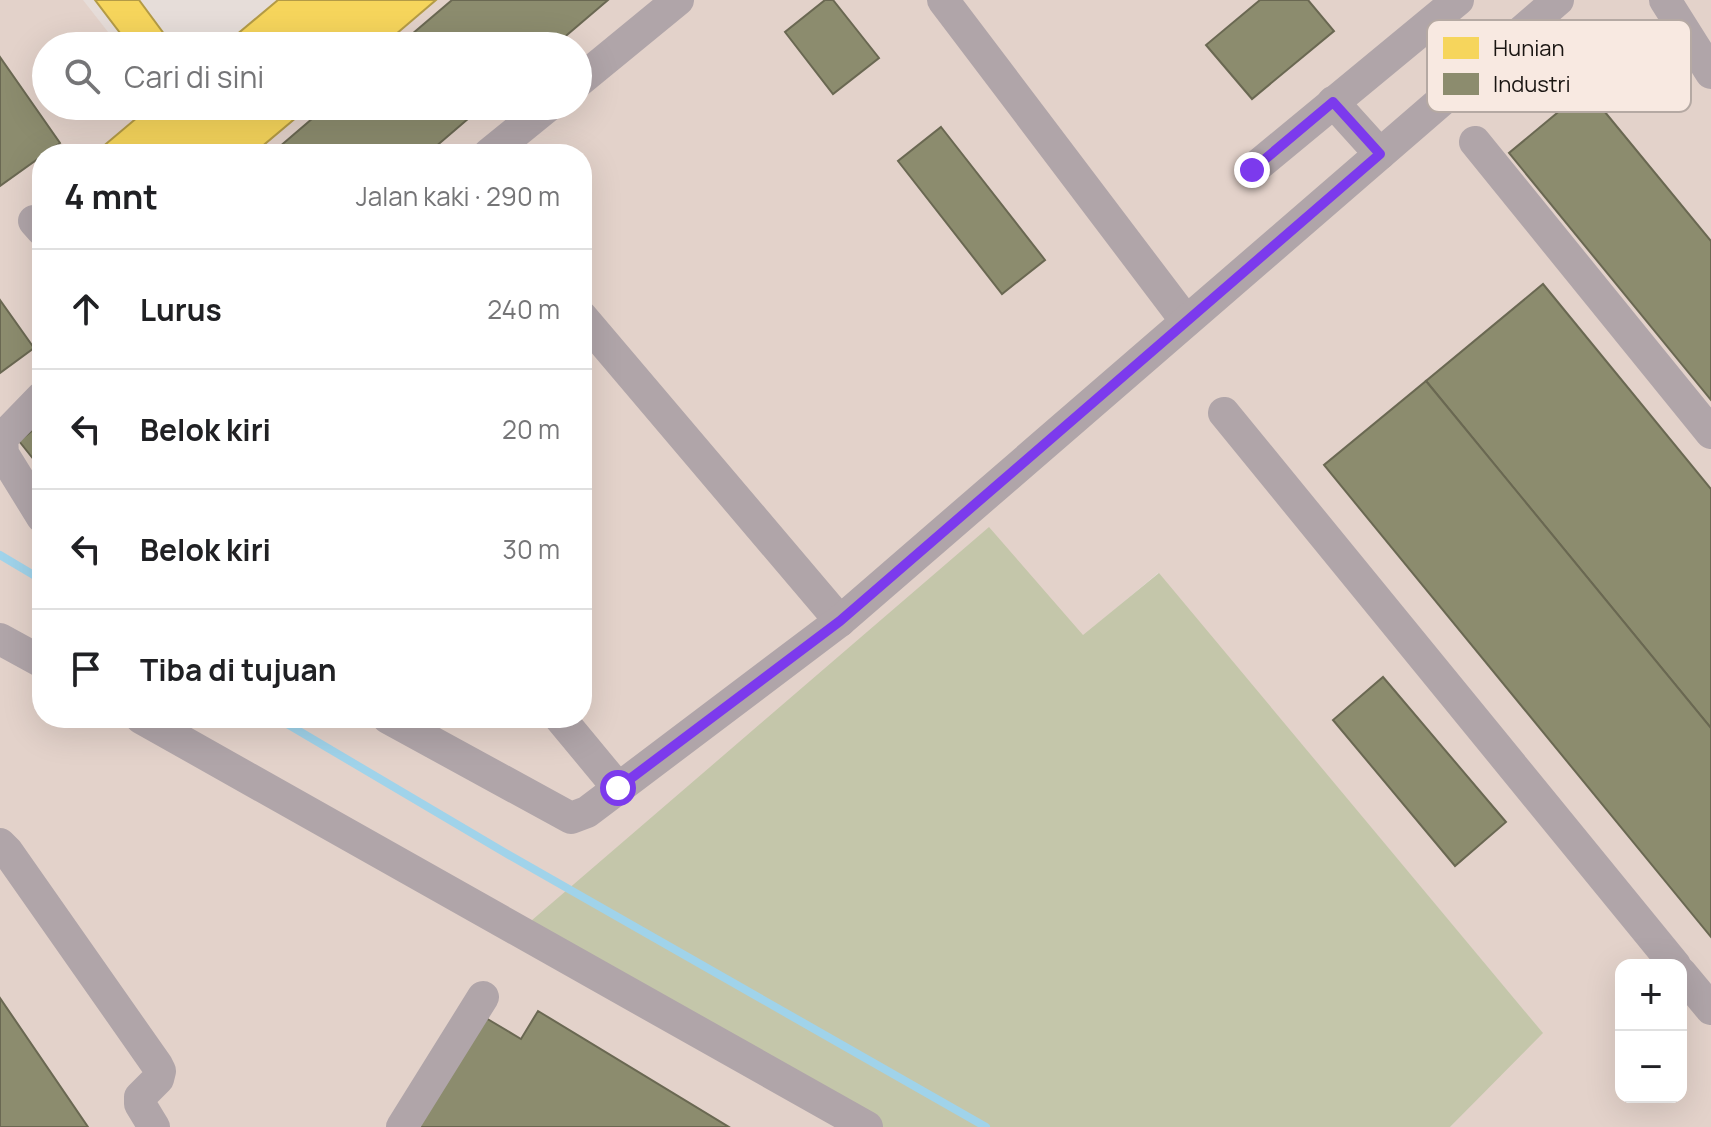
<!DOCTYPE html>
<html lang="id">
<meta charset="utf-8">
<style>
:root{--surface:#fff;--page:#f2f2f2;--text:#202124;--muted:#757577;--line:#e0e0e0}
body{margin:0;font-family:Manrope,sans-serif;background:var(--page);color:var(--text)}
.controls{position:absolute;right:24px;bottom:24px;display:grid;overflow:hidden;border-radius:16px;box-shadow:0 8px 32px #0002}
.controls button{width:72px;height:72px;display:grid;place-items:center;padding:0;border:0;border-bottom:2px solid var(--line);background:var(--surface);color:var(--text);font:40px sans-serif}
.stop{position:absolute;width:24px;height:24px;margin:-18px;border:6px solid #7c3aed;border-radius:50%;background:#fff}
.stop.end{background:#7c3aed;border-color:#fff;box-shadow:0 2px 8px #0008}
.list{margin:0;padding:0;list-style:none}
h2{display:flex;justify-content:space-between;align-items:center;height:104px;margin:0;padding:0 32px;font-size:34px}
h2 small{font-size:26px;font-weight:400;color:var(--muted)}
.list li{display:grid;grid-template-columns:52px 1fr auto;gap:24px;align-items:center;box-sizing:border-box;height:120px;padding:0 32px;border-top:2px solid var(--line)}
.list b{display:block;font-size:30px;white-space:nowrap}
.list em{font-size:26px;font-style:normal;color:var(--muted)}
.icon{flex:none;width:44px;height:44px;fill:none;stroke:currentColor;stroke-width:2;stroke-linecap:round;stroke-linejoin:round}
.map{position:relative;flex:none;width:1711px;height:1127px;overflow:hidden}
.search{position:absolute;background:var(--surface);box-shadow:0 8px 32px #0002;left:32px;top:32px;width:560px;height:88px;display:flex;align-items:center;gap:20px;box-sizing:border-box;padding:0 28px;border-radius:44px;color:var(--muted);font-size:30px}
.panel{position:absolute;background:var(--surface);box-shadow:0 8px 32px #0002;left:32px;top:144px;width:560px;height:584px;border-radius:32px}
.map>svg:first-child{display:block}
</style>
<div class="map">
<svg width="1711" height="1127" viewBox="0 0 1711 1127">
<rect width="100%" height="100%" fill="#e6ddd9"/>
<!-- built -->
<path fill="#e3d2ca" fill-rule="evenodd" d="M0,0H83L119,46H46V106H578V46H290L308,0H1711V1127H1450L1542,1032L1158,573L1083,636L845,1127H0ZM42,154H582V718H42ZM1621,965H1681V1097H1621Z"/>
<!-- green -->
<path fill="#c4c6aa" d="M989,527L1083,635L1159,573L1543,1033L1450,1127H845L531,921Z"/>
<!-- homes -->
<g fill="#f6d55c" stroke="#b49b46" stroke-width="2">
<path d="M95,0H139L173,46H130Z"/>
<path d="M278,0H436L382,46H223Z"/>
<path d="M151,106H310L253,154H94Z"/>
</g>
<!-- industry -->
<g fill="#8c8c6e" stroke="#6a6852" stroke-width="2">
<path d="M452,0H608L554,46H398Z"/>
<path d="M825,0H833L879,58L833,94L785,32Z"/>
<path d="M1260,0H1308L1334,31L1252,99L1206,45Z"/>
<path d="M0,57L60,143L0,186Z"/>
<path d="M1586,89L1711,241V400L1509,153Z"/>
<path d="M327,106H483L427,154H271Z"/>
<path d="M941,127L1045,260L1002,294L898,161Z"/>
<path d="M1543,284L1711,489V728L1426,381Z"/>
<path d="M0,300L34,348L0,373Z"/>
<path d="M1426,381L1711,728V937L1324,465Z"/>
<path d="M42,423V470L19,441Z"/>
<path d="M1383,677L1506,822L1455,866L1333,720Z"/>
<path d="M0,998L88,1127H0Z"/>
<path d="M538,1011L729,1127H418L484,1017L521,1039Z"/>
</g>
<g fill="none" stroke-linecap="round" stroke-linejoin="round">
<!-- stream -->
<g stroke="#a0d3ea" stroke-width="8">
<path d="M0,555L42,580"/>
<path d="M277,718L509,855L986,1127"/>
</g>
<!-- minor -->
<g stroke="#b0a5a9" stroke-width="32">
<path d="M943,0L1186,321"/>
<path d="M1665,0L1711,73"/>
<path d="M578,82L678,0"/>
<path d="M1333,102L1380,154"/>
<path d="M1475,142L1711,433"/>
<path d="M489,154L548,106"/>
<path d="M1252,170L1458,0"/>
<path d="M34,221L42,230"/>
<path d="M582,317L840,621"/>
<path d="M42,397L2,438L3,454L42,517"/>
<path d="M1224,413L1675,965"/>
<path d="M0,639L42,662"/>
<path d="M141,718L867,1127"/>
<path d="M388,718L571,818L587,812L840,621L1558,0"/>
<path d="M560,718L618,788"/>
<path d="M0,844L7,851L157,1065L160,1071L158,1079L140,1097V1104L154,1127"/>
<path d="M1681,973L1711,1009"/>
<path d="M402,1127L483,997"/>
</g>
</g>
<g fill="none" stroke-linecap="round" stroke-linejoin="round">
<!-- route -->
<path stroke="#7c3aed" stroke-width="10" d="M618,788L840,621L1380,154L1333,102L1252,170"/>
</g>
<!-- legend -->
<rect x="1427" y="20" width="264" height="92" rx="12" fill="#f8e9e1" stroke="#b5a9a3" stroke-width="2"/>
<rect x="1443" y="37" width="36" height="22" fill="#f6d55c"/>
<rect x="1443" y="73" width="36" height="22" fill="#8c8c6e"/>
<g font-size="22" fill="#1a1512">
<text x="1493" y="56">Hunian</text>
<text x="1493" y="92">Industri</text>
</g>
</svg>
<div class="controls">
<button>+</button>
<button>−</button>
</div>
<div class="stop" style="left:618px;top:788px"></div>
<div class="stop end" style="left:1252px;top:170px"></div>
<div class="search"><svg class="icon" aria-label="search" viewBox="0 0 24 24"><circle cx="10" cy="10" r="6"/><path d="M15 15l6 6"/></svg>Cari di sini</div>
<section class="panel">
<h2>4 mnt<small>Jalan kaki · 290 m</small></h2>
<ul class="list">
<li><svg class="icon" aria-label="ahead" viewBox="0 0 24 24"><path d="M12 20V5M6 11l6-6 6 6"/></svg><div><b>Lurus</b></div><em>240 m</em></li>
<li><svg class="icon" aria-label="left" viewBox="0 0 24 24"><path d="M17 20v-9H6M10 6l-5 5 5 5"/></svg><div><b>Belok kiri</b></div><em>20 m</em></li>
<li><svg class="icon" aria-label="left" viewBox="0 0 24 24"><path d="M17 20v-9H6M10 6l-5 5 5 5"/></svg><div><b>Belok kiri</b></div><em>30 m</em></li>
<li><svg class="icon" aria-label="arrive" viewBox="0 0 24 24"><path d="M6 21V4h12l-3 4 3 4H6"/></svg><div><b>Tiba di tujuan</b></div></li>
</ul>
</section>
</div>
